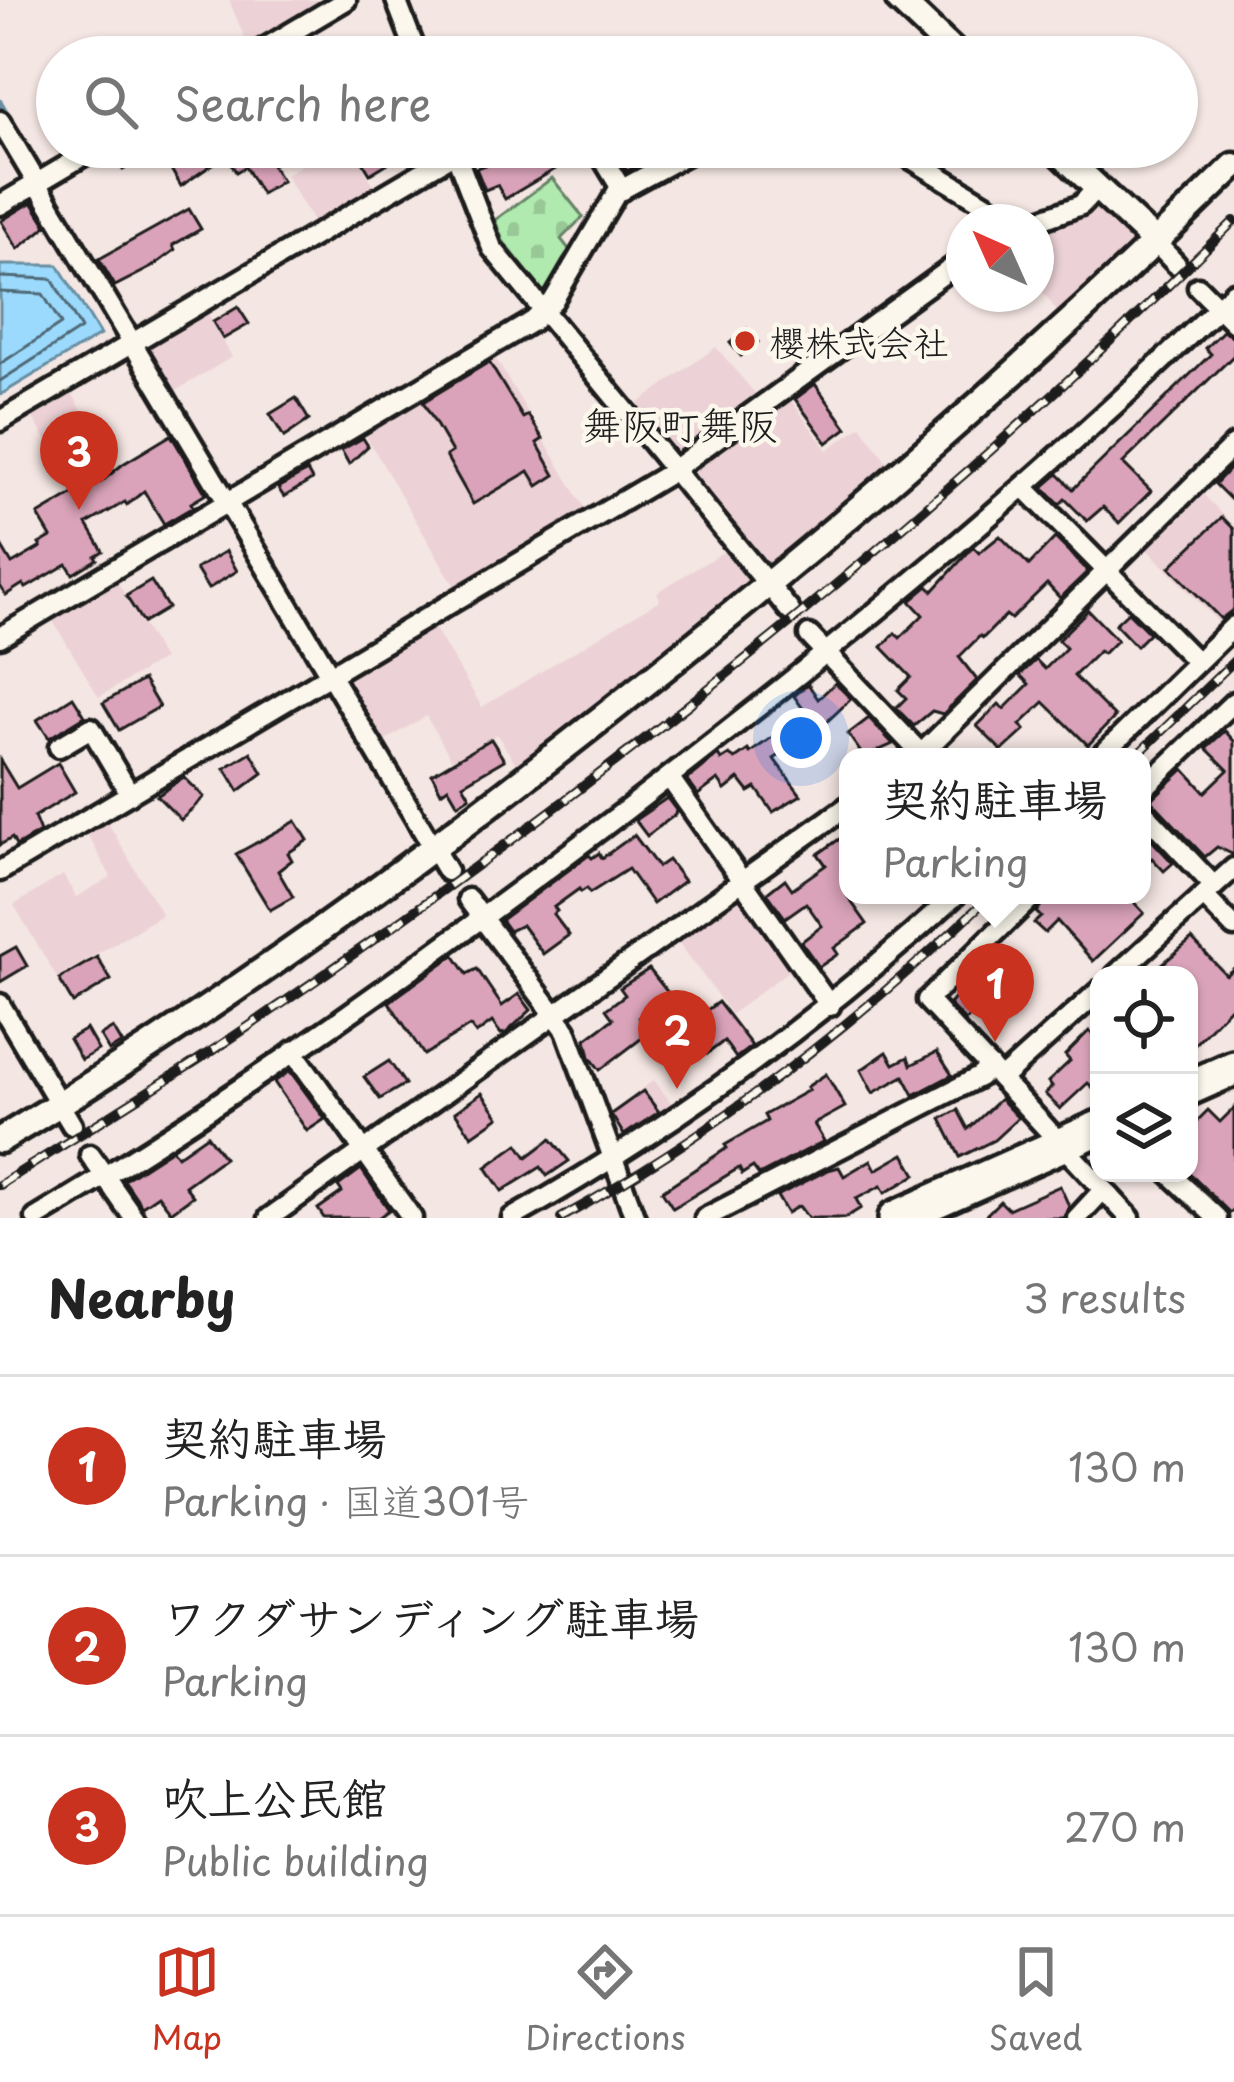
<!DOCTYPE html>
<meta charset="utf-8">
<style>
:root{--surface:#fff;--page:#f6f6f6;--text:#222;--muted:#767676;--line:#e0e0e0;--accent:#c8321e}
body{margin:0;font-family:"Playpen Sans","Klee One",sans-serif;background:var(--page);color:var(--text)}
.controls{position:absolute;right:36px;bottom:36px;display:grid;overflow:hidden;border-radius:24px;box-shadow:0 3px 9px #0004}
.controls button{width:108px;height:108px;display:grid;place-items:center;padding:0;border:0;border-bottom:3px solid var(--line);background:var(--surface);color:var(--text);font:60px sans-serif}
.compass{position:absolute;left:946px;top:204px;width:108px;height:108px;border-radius:50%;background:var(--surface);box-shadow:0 3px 9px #0004;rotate:315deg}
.you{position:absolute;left:801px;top:738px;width:42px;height:42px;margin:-30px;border:9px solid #fff;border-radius:50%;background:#1a73e8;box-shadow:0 0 0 18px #1a73e833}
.badge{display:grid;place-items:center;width:78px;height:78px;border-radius:50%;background:var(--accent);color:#fff;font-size:39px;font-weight:700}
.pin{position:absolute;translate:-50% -99px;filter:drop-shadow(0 3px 6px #0008)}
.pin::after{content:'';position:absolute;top:63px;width:42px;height:36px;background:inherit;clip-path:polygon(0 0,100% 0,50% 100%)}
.popup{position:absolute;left:839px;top:748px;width:312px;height:156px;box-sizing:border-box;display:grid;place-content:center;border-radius:24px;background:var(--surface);filter:drop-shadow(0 3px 9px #0005);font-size:39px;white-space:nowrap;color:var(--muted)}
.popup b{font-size:45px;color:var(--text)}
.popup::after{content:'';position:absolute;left:50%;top:100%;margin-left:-24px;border:24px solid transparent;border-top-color:var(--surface)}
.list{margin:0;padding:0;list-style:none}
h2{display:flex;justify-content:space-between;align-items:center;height:156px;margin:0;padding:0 48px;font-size:51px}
h2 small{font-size:39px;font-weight:400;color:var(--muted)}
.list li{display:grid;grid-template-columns:78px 1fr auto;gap:36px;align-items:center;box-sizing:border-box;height:180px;padding:0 48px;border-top:3px solid var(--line)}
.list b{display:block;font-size:45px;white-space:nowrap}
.list p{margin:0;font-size:39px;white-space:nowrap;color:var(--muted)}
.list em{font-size:39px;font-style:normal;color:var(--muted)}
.icon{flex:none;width:66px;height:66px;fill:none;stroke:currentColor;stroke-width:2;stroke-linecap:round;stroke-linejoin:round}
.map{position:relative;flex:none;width:1234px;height:1218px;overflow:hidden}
.search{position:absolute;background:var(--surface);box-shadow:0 3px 9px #0004;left:36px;right:36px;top:36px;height:132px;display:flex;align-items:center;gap:30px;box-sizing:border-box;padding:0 42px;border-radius:66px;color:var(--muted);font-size:45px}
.sheet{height:696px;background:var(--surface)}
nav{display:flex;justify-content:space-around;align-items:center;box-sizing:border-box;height:168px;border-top:3px solid var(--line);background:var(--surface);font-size:33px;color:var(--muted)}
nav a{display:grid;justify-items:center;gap:6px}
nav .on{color:var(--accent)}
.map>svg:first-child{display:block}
</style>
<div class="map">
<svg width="1234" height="1218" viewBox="0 0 1234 1218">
<defs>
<pattern id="cemetery-stones" width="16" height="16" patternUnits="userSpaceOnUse" patternTransform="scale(3)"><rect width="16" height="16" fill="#b0eaaf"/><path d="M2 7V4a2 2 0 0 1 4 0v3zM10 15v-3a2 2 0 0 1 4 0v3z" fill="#97c896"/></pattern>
</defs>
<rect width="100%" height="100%" fill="#f4e6e2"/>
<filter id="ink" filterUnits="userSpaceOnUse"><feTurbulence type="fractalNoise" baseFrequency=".00833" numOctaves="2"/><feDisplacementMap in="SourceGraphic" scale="24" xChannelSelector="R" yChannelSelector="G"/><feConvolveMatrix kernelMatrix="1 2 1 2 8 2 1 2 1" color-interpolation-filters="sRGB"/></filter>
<g filter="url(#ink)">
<!-- built -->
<g fill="#ecd2d6">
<path d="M229,0H332L249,49Z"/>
<path d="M289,147H351L376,189L315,225L285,175L300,166Z"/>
<path d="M1102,206L1138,240L1059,314L1036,283V230Z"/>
<path d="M205,309L232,357L175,391L147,344Z"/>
<path d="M716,347L758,397L678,455L636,405Z"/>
<path d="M493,354L587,512L457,590L363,431Z"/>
<path d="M70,390L115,466L76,490L30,413Z"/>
<path d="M788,396L827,450L861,426L890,466L770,568L688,468Z"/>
<path d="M1200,491L1234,526V620L1225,629L1144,546Z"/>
<path d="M728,549L754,581L518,767L497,734L452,760L426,716L383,742L344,676L432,624L482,707L660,600L657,592Z"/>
<path d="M115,578L163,659L99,697L50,616Z"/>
<path d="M105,818L162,915L57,978L14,905L63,875L76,897L111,877L85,830Z"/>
<path d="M739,894L745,895L795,966L731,1014L676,939Z"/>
<path d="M654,1080L678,1112L627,1146L619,1142L609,1114Z"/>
</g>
<!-- cemetery -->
<path fill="url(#cemetery-stones)" stroke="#668366" stroke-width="3" d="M552,178L583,217L561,239L572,253L546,295L503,241L495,220Z"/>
<!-- water -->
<path fill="#9bdafc" stroke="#688ea2" stroke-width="3" d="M0,265H58L100,335L0,395Z"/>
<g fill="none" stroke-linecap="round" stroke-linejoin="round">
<!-- shore -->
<g stroke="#4f6876" stroke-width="3">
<path d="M0,277L52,279L81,329L0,381"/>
<path d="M0,292L43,294L61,324L0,364"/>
</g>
<!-- stream -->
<g stroke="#688ea2" stroke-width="6">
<path d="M0,102L39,168"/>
<path d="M463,147L501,243L542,294"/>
<path d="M52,189L115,296"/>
<path d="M120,305L134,327"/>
<path d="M147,349L183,410"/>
<path d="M195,430L218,469"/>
<path d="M6,995L8,999"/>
<path d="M12,1006L23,1024"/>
<path d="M26,1030L38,1050"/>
<path d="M41,1055L61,1089"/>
</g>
</g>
<!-- building -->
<g fill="#daa3b9" stroke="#1c1c1c" stroke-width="3">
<path d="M128,147H260L282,181L261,194L245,167L236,172L226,155L181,186L163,156L146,167L141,159L123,170L114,155Z"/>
<path d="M474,147H583L584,152L505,199L497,185L485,190L476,168L485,165Z"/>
<path d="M612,147H672L627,171Z"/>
<path d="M380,150L388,163L370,174L362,161Z"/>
<path d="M32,202L47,226L18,249L1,221Z"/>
<path d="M189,209L201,229L173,245L175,250L152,267L115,286L99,259Z"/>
<path d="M238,307L249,324L223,339L213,322Z"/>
<path d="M747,329L758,342L741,356L730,343Z"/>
<path d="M1223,331L1234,338V355L1123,463L1151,491L1119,523L1103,507L1087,521L1065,499L1060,504L1043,487L1058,474L1073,489L1211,354L1205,348Z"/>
<path d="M489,362L523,418L528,415L543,439L537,443L555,475L538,486L529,471L473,504L446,456L452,452L423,402Z"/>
<path d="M815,384L847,428L827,443L795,399Z"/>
<path d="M296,398L309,420L284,437L270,414Z"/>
<path d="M171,435L206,494L191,503L193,507L164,524L144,491L127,505L125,502L87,524L103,551L95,556L97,559L73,574L67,564L26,588L23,584L6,595L0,586V544L12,564L41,547L39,544L51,537L38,515L99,479L101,482L123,464Z"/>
<path d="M363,438L368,446L349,464L341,450Z"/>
<path d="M1234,464V503L1215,484Z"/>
<path d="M307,471L312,480L284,497L278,488Z"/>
<path d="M1222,517L1234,529V609L1221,619L1170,567Z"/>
<path d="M1000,536L1029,565L1055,538L1088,571L1060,598L1047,584L1011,619L1006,615L983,638L980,636L959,657L977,680L943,714L932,711L914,726L896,708L906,698L898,690L911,677L882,647L895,633L900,638L923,615L910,601L928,586L933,591L973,547L979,553Z"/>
<path d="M226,551L237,571L208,589L196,569Z"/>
<path d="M151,581L168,608L143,623L126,596Z"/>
<path d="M1088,610L1117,640L1103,654L1099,651L1074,676L1115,717L1088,745L1044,702L1020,725L1025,730L1002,751L977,726L999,704L1004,709L1029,684L1020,675L1036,660L1045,669L1066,648L1058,640Z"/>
<path d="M1128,612L1149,633L1136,646L1115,624Z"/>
<path d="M143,680L159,707L119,730L103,703Z"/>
<path d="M835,683L851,699L818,730L774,759L801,795L773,812L756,788L749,792L739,779L725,790L718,780L698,795L687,780L718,755L721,760L729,755L735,759L748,750L750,753L806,713L794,696L808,684L818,699Z"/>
<path d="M73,697L85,716L49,738L37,720Z"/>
<path d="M869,718L893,744L864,757L848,734Z"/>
<path d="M1225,731L1234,741V855L1217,847L1205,857L1151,800L1184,769L1205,792L1228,770L1206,748Z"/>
<path d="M491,739L504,760L463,784L470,796L458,804L448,787L441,792L432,774Z"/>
<path d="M251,752L263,773L239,791L225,768Z"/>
<path d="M0,760L17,788L58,763L75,792L34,817L40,832L16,846L12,838L0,845Z"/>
<path d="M184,777L204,797L181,820L157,796Z"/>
<path d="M667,798L676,810L675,815L647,836L635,820Z"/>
<path d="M296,821L308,840L288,853L292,860L278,871L293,897L270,910L236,854Z"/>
<path d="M1142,830L1173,863L1164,871L1152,858L1142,867Z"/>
<path d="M848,833V897L867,924L834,948L838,954L819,967L801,942L822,926L806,903L785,918L767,893L785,879L792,889L826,865L818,854Z"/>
<path d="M634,835L658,867L668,860L684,881L653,904L628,869L590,893L587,888L581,892L579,889L554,907L557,911L553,914L569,935L543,954L522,925L509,931L501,920L589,855L592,858L599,853L602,858Z"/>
<path d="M1049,895H1127L1144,913L1093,961L1057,921L1045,933L1034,923L1041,917L1036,912Z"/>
<path d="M1192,939L1226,975L1234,968V1003L1189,1050V975H1149Z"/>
<path d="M16,947L27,966L0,982V956Z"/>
<path d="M454,955L467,974L477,969L502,1006L519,994L531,1010L506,1033L501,1034L492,1022L476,1034L470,1026L424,1055L389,1002Z"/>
<path d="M97,957L111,980L73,1003L59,979Z"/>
<path d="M649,969L669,994L639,1017L650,1032L600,1070L590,1057L586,1039L613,1019L606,1009L625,995L620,988Z"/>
<path d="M980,972L997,989L965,1021L949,1004Z"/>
<path d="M718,1002L752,1046L736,1058L724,1041L707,1054L686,1025Z"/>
<path d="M113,1028L122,1043L109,1051L100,1036Z"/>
<path d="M86,1029L98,1050L81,1060L69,1039Z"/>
<path d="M1089,1031L1099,1041V1094L1088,1083L1060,1109L1045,1094L1052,1087L1048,1082L1070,1061L1065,1055Z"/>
<path d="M887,1052L894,1064L908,1057L911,1065L937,1052L952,1075L914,1095L904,1076L873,1093L861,1070Z"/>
<path d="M389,1061L405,1084L380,1099L364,1077Z"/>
<path d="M290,1071L325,1119L307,1131L274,1082Z"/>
<path d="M826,1074L845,1107L814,1124L824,1141L759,1175L753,1167L742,1174L739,1168L673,1208L662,1191L727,1148L725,1145L767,1121L764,1115L809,1090L807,1087Z"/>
<path d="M643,1091L659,1112L624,1135L611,1114Z"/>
<path d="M482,1093L499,1117L472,1136L455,1112Z"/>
<path d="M1000,1099L1018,1118L994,1140L960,1157L941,1119L958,1110L968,1129Z"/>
<path d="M1234,1108V1209L1230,1213L1189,1173V1129L1208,1110L1220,1122Z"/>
<path d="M207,1135L224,1158L185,1186L193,1196L171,1212L158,1195L142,1206L124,1180L172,1149L177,1156Z"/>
<path d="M551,1139L569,1161L547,1176L541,1167L502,1191L486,1167L518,1144L527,1157Z"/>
<path d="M904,1154L916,1175L885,1193L881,1186L856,1199L861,1208L845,1218H808L799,1206L787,1213L777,1196L828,1170L839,1167L844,1176L871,1160L876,1170Z"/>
<path d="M361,1169L389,1210L378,1218H324L318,1209L342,1192L338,1186Z"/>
<path d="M1060,1186L1069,1206L1064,1218H983L1000,1201L1008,1209Z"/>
</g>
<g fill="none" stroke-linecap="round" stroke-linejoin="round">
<!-- minor-tunnel -->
<g stroke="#c9beba" stroke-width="18" stroke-dasharray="18 9" stroke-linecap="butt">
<path d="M447,871L468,899"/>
<path d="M72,1125L90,1155"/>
</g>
<!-- minor casing -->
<g stroke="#1c1c1c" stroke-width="27">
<g id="minor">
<path d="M396,0L418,57"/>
<path d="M250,57L346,0"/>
<path d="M0,121L447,871"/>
<path d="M453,147L492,248L790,611"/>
<path d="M596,147L622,190"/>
<path d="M892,147L989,206L1004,222"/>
<path d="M0,205L98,147"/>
<path d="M1034,222L1081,205L1097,188"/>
<path d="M1156,243L1176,264"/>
<path d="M1198,287L1234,323"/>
<path d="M0,421L455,153"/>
<path d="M1025,488L1197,662"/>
<path d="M809,635L924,757"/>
<path d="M0,637L533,321L553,301L617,192L700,147"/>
<path d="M59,747L91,728L130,794"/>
<path d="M918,757L1234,445"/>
<path d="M1100,757L1234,626"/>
<path d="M669,777L830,1006"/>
<path d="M1142,790L1234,702"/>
<path d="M1142,810L1214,886"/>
<path d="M0,871L665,476L964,259"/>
<path d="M1034,895L927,1000L1130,1218"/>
<path d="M1204,896L1234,927"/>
<path d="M468,899L566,1030L635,1218"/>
<path d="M1116,975L1234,868"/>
<path d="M0,1004L72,1125"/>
<path d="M293,1051L412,1218"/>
<path d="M1001,1079L1099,991"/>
<path d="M90,1155L134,1218"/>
<path d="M1169,1173L1217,1218"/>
<path d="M36,1218C241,1096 436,954 626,810C838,647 1043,479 1234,292"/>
<path d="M269,1218L848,806"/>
<path d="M512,1218C674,1127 819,1020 956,895"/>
<path d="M705,1218L979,1077L990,1067"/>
<path d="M1077,1218L1103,1190"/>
</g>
</g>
<!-- tertiary casing -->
<g stroke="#1c1c1c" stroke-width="33">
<g id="tertiary">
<path d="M899,0L959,57"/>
<path d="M1054,147L1156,243"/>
<path d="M0,1140C213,1013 413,867 607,714C826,542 1035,361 1234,166"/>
</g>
</g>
<!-- trunk casing -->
<g stroke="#1c1c1c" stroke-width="42">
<g id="trunk">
<path d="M1189,1088L1234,1068"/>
<path d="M896,1218L1099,1128"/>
</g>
</g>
<!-- minor -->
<use href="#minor" stroke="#fbf7ec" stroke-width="18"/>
<!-- tertiary -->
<use href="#tertiary" stroke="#fbf7ec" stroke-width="24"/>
<!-- trunk -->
<use href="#trunk" stroke="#fbf7ec" stroke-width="33"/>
<!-- rail casing -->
<g stroke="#1c1c1c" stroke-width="10">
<g id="rail">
<path d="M1135,757L1234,661"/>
<path d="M0,1185C76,1136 154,1089 230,1039C588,798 928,526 1234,221"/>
<path d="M561,1218C717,1132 863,1018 991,895"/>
</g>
</g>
<!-- rail -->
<use href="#rail" stroke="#fbf7ec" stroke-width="6" stroke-dasharray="18" stroke-linecap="butt"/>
</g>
</g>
<!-- markers -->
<circle fill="#c8321e" stroke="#fbf7ec" stroke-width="4.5" cx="745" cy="341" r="12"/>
<g text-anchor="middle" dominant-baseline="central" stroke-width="9" stroke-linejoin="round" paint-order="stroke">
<!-- poi labels -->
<g font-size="36" fill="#1c1c1c" stroke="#fbf7ec" text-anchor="start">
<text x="769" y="341">櫻株式会社</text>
</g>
<!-- neighbourhood labels -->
<g font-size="39" fill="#1c1c1c" stroke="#fbf7ec">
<text x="680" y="423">舞阪町舞阪</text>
</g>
</g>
</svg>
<div class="controls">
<button><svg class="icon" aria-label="locate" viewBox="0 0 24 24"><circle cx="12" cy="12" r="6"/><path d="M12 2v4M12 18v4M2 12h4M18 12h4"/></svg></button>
<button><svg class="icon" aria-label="layers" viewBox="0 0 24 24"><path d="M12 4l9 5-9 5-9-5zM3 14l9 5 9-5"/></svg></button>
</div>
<svg class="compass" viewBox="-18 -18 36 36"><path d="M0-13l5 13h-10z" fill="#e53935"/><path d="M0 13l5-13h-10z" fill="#767676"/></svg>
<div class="you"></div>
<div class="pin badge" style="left:995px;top:1042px">1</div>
<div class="popup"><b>契約駐車場</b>Parking</div>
<div class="pin badge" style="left:677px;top:1089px">2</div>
<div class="pin badge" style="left:79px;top:510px">3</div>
<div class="search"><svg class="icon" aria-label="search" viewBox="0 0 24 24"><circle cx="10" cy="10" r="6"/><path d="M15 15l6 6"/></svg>Search here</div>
</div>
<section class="sheet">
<h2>Nearby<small>3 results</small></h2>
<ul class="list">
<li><span class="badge">1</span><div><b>契約駐車場</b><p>Parking · 国道301号</p></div><em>130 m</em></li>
<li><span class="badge">2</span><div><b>ワクダサンディング駐車場</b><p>Parking</p></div><em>130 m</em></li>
<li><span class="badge">3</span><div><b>吹上公民館</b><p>Public building</p></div><em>270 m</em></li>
</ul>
</section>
<nav>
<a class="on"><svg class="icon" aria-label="map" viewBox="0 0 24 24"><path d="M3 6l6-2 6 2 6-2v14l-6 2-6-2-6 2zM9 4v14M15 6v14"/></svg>Map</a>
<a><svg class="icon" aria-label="directions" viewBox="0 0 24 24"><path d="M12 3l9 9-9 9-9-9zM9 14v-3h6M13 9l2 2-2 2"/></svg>Directions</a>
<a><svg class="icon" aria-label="saved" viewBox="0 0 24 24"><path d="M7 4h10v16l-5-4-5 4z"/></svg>Saved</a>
</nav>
